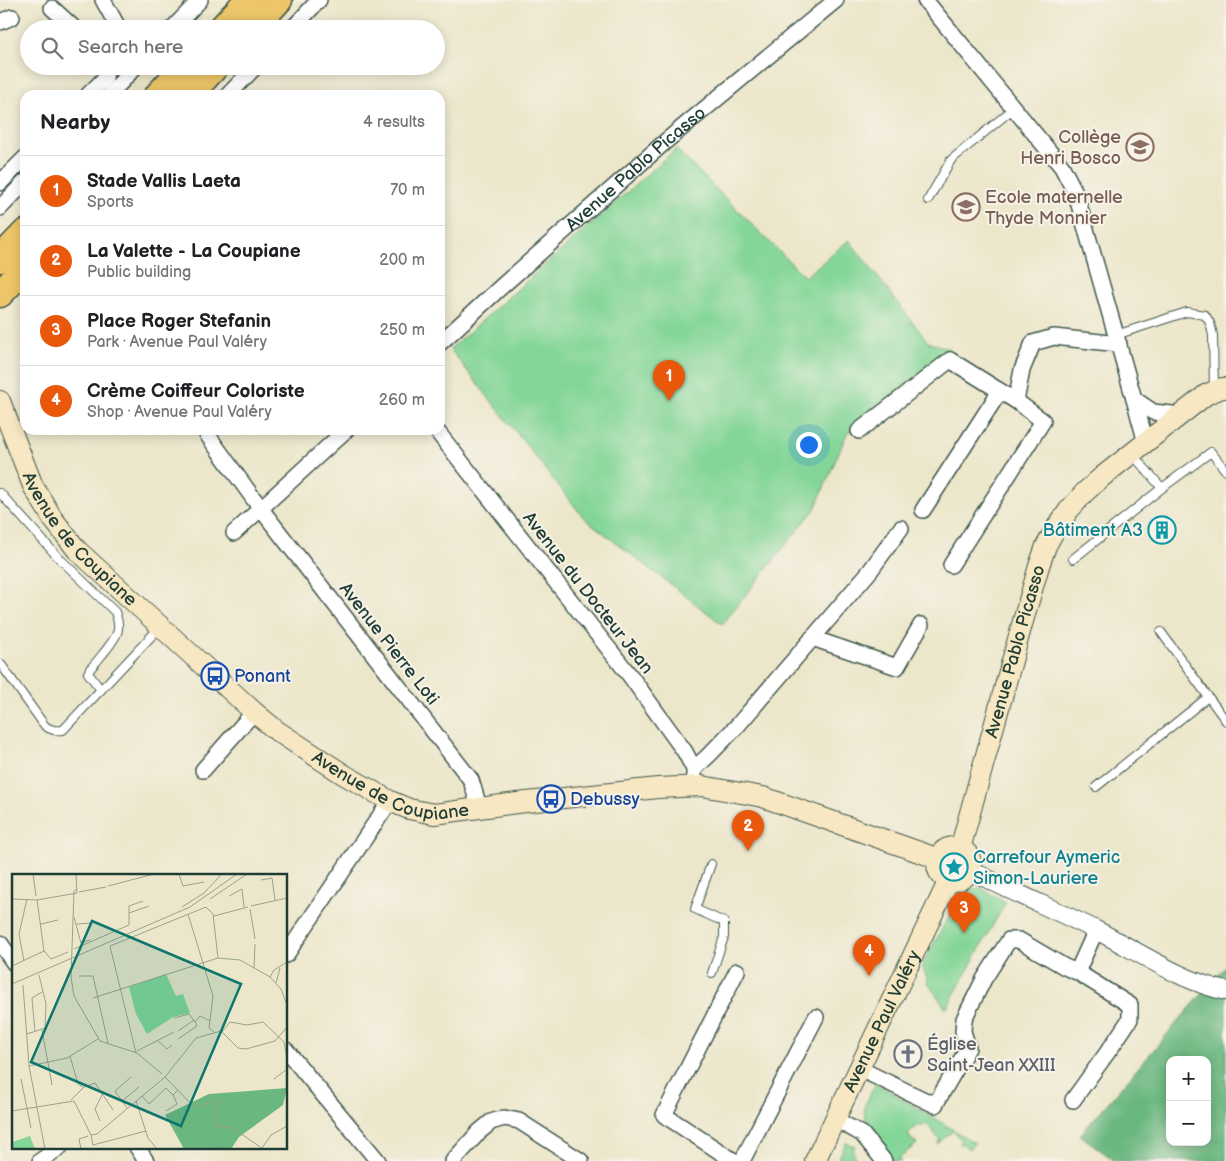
<!DOCTYPE html>
<meta charset="utf-8">
<style>
:root{--surface:#fff;--page:#f6f6f6;--text:#202124;--muted:#757577;--line:#e0e0e0;--accent:#ea580c}
body{margin:0;font-family:"Balsamiq Sans",sans-serif;background:var(--page);color:var(--text)}
.controls{position:absolute;right:15px;bottom:15px;display:grid;overflow:hidden;border-radius:10px;box-shadow:0 2px 12px #0003}
.controls button{width:45px;height:45px;display:grid;place-items:center;padding:0;border:0;border-bottom:1px solid var(--line);background:var(--surface);color:var(--text);font:25px sans-serif}
.you{position:absolute;left:808px;top:444px;width:18px;height:18px;margin:-12px;border:4px solid #fff;border-radius:50%;background:#1a73e8;box-shadow:0 0 0 8px #1a73e833}
.badge{display:grid;place-items:center;width:32px;height:32px;border-radius:50%;background:var(--accent);color:#fff;font-size:16px;font-weight:700}
.pin{position:absolute;translate:-50% -41px;filter:drop-shadow(0 1px 2px #0008)}
.pin::after{content:'';position:absolute;top:26px;width:18px;height:15px;background:inherit;clip-path:polygon(0 0,100% 0,50% 100%)}
.list{margin:0;padding:0;list-style:none}
h2{display:flex;justify-content:space-between;align-items:center;height:65px;margin:0;padding:0 20px;font-size:21px}
h2 small{font-size:16px;font-weight:400;color:var(--muted)}
.list li{display:grid;grid-template-columns:32px 1fr auto;gap:15px;align-items:center;box-sizing:border-box;height:70px;padding:0 20px;border-top:1px solid var(--line)}
.list b{display:block;font-size:19px;white-space:nowrap}
.list p{margin:0;font-size:16px;white-space:nowrap;color:var(--muted)}
.list em{font-size:16px;font-style:normal;color:var(--muted)}
.icon{flex:none;width:28px;height:28px;fill:none;stroke:currentColor;stroke-width:2;stroke-linecap:round;stroke-linejoin:round}
.map{position:relative;flex:none;width:1226px;height:1161px;overflow:hidden}
.search{position:absolute;background:var(--surface);box-shadow:0 2px 12px #0003;left:20px;top:20px;width:425px;height:55px;display:flex;align-items:center;gap:12px;box-sizing:border-box;padding:0 18px;border-radius:28px;color:var(--muted);font-size:19px}
.panel{position:absolute;background:var(--surface);box-shadow:0 2px 12px #0003;left:20px;top:90px;width:425px;height:345px;border-radius:15px}
.map>svg:first-child{display:block}
</style>
<div class="map">
<svg width="1226" height="1161" viewBox="0 0 1226 1161">
<rect width="100%" height="100%" fill="#f7f3e8"/>
<filter id="ink" filterUnits="userSpaceOnUse"><feTurbulence type="fractalNoise" baseFrequency=".02" numOctaves="2"/><feDisplacementMap in="SourceGraphic" scale="10" xChannelSelector="R" yChannelSelector="G"/><feConvolveMatrix kernelMatrix="1 2 1 2 8 2 1 2 1" color-interpolation-filters="sRGB"/></filter>
<filter id="wash" filterUnits="userSpaceOnUse"><feTurbulence type="fractalNoise" baseFrequency=".0096" numOctaves="4" result="noise"/><feDisplacementMap in="SourceGraphic" scale="20" xChannelSelector="R" yChannelSelector="G"/><feGaussianBlur stdDeviation="1.12" result="paint"/><feColorMatrix in="noise" values="0 0 0 0 0 0 0 0 0 0 0 0 0 0 0 0 0 1.4 0 .05"/><feComposite in="paint" operator="in"/></filter>
<g filter="url(#wash)">
<rect width="100%" height="100%" fill="#ece6ca"/>
<!-- green -->
<g fill="#84d698" stroke="#528a66">
<path d="M676,149L805,277L849,240L928,342L951,349L944,357L847,433L815,509L722,624L584,518L450,349Z"/>
<path d="M980,888L1006,902L946,1009L929,984L922,965L963,891Z"/>
<path d="M876,1083L975,1143L968,1149L963,1143L961,1145L959,1142L961,1140L953,1131L937,1144L940,1140L926,1123L921,1127L919,1125L908,1134L913,1142L915,1141L917,1144L899,1158L901,1161H892L871,1134L874,1130L866,1119L864,1111L865,1105Z"/>
<path d="M846,1143L855,1146L853,1150L855,1160L853,1161H837Z"/>
</g>
<!-- forest -->
<path fill="#6bb780" stroke="#457a5a" fill-rule="evenodd" d="M1226,966V1161H1115L1080,1135ZM1170,1060H1207V1142H1170Z"/>
</g>
<g filter="url(#ink)">
<g fill="none" stroke-linecap="round" stroke-linejoin="round">
<!-- service casing -->
<g stroke="#3e564a" stroke-width="10">
<g id="service">
<path d="M928,200L951,160L1014,108"/>
<path d="M1116,335L1187,312L1205,315L1210,323L1213,335L1214,390"/>
<path d="M1132,454L1162,488L1211,452L1226,471"/>
<path d="M0,493L57,556L115,612C122,630 117,636 106,650C101,656 96,663 90,669L88,673L101,690"/>
<path d="M1073,559L1162,488"/>
<path d="M1161,632L1226,721"/>
<path d="M0,663L45,726C51,730 55,731 63,730L159,628"/>
<path d="M1096,787L1208,697"/>
<path d="M711,864L695,909L724,922V937L712,973"/>
</g>
</g>
<!-- minor casing -->
<g stroke="#3e564a" stroke-width="18">
<g id="minor">
<path d="M103,0L119,29"/>
<path d="M925,0L1062,167L1076,194L1134,399L1153,412L1181,415"/>
<path d="M52,8L75,29"/>
<path d="M0,22L12,17"/>
<path d="M172,29L200,0"/>
<path d="M292,29L319,0"/>
<path d="M88,95L105,78L107,66"/>
<path d="M109,95L136,66"/>
<path d="M228,95L256,66"/>
<path d="M0,183L25,158"/>
<path d="M0,208L25,182"/>
<path id="s1" d="M440,343L502,286L666,141L836,0"/>
<path d="M1134,399L1146,443"/>
<path d="M204,430L261,509L471,780L479,807"/>
<path d="M436,430L631,677L685,752L694,769V786"/>
<path d="M859,431L950,360L1016,401L1022,370L1033,343L1054,337L1119,344"/>
<path d="M923,510L1000,391"/>
<path d="M234,533L346,430"/>
<path d="M951,565L1043,421L1016,401"/>
<path d="M812,638L897,667L921,625"/>
<path d="M694,769L709,755L738,725L870,571L901,528"/>
<path d="M203,770L254,712"/>
<path d="M0,943L14,963"/>
<path d="M286,955L390,801"/>
<path d="M286,1050L378,1161"/>
<path d="M860,1069L935,1105L968,1048L963,1031L964,1019L984,979L1009,940H1019L1065,967L1077,972L1096,930"/>
<path d="M1073,1100L1112,1046L1130,1019V1005L1077,972"/>
<path d="M835,1119L862,1134L884,1161"/>
<path d="M137,1147L146,1161"/>
<path d="M40,1161L60,1147"/>
<path d="M453,1161L479,1132L491,1122L504,1118L519,1121L581,1161"/>
<path d="M734,1161L664,1115L737,971"/>
<path d="M742,1161L816,1017"/>
</g>
</g>
<!-- tertiary casing -->
<g stroke="#3e564a" stroke-width="20">
<path id="tertiary" d="M970,870C1012,892 1056,910 1098,931C1139,952 1181,981 1226,991"/>
</g>
<!-- secondary casing -->
<g stroke="#3e564a" stroke-width="22">
<g id="secondary">
<path id="s2" d="M0,401L33,486L53,519L77,550L254,712L277,731L343,774L390,801L409,809L434,814L517,803L658,788L702,786L763,797L939,859"/>
<circle cx="954" cy="864" r="17"/>
<path id="s3" d="M960,849L1023,621L1039,566L1046,546L1056,528L1069,510L1085,492L1103,476L1207,394L1222,388H1226"/>
<path id="s4" d="M815,1161L949,880"/>
</g>
</g>
<!-- motorway casing -->
<g stroke="#3e564a" stroke-width="29">
<g id="motorway">
<path d="M221,29L248,0"/>
<path d="M252,29L279,0"/>
<path d="M158,95L185,66"/>
<path d="M189,95L216,66"/>
<path d="M0,259L25,233"/>
<path d="M0,294L25,268"/>
</g>
</g>
<!-- service -->
<use href="#service" stroke="#fff" stroke-width="8"/>
<!-- minor -->
<use href="#minor" stroke="#fff" stroke-width="15"/>
<!-- tertiary -->
<use href="#tertiary" stroke="#fff" stroke-width="18"/>
<!-- secondary -->
<use href="#secondary" stroke="#f7e8c3" stroke-width="20"/>
<!-- motorway -->
<use href="#motorway" stroke="#ecc669" stroke-width="26"/>
</g>
</g>
<!-- icons -->
<defs>
<g id="school-ring" transform="scale(1.4375)"><circle r="9.5" fill="#f7f3e8" stroke="#8d6e63" stroke-width="1.5"/><path d="M0-5L7-2L0 1L-7-2ZM-4 1L0 2.5L4 1V4Q0 6-4 4Z" fill="#8d6e63"/></g>
<g id="building-ring" transform="scale(1.4375)"><circle r="9.5" fill="#f7f3e8" stroke="#0f9aa8" stroke-width="1.5"/><path d="M-4-6H4V6H1V3H-1V6H-4ZM-2.5-4.3h1.7v1.8h-1.7ZM.8-4.3h1.7v1.8H.8ZM-2.5-1h1.7V.8h-1.7ZM.8-1h1.7V.8H.8Z" fill="#0f9aa8"/></g>
<g id="bus-ring" transform="scale(1.4375)"><circle r="9.5" fill="#f7f3e8" stroke="#1a4fb4" stroke-width="1.5"/><path d="M-5-6H5V4H4V6H2V4H-2V6H-4V4H-5ZM-3.5-4V0h7V-4ZM-3.5 1.2v1.5H-2V1.2ZM2 1.2v1.5H3.5V1.2Z" fill="#1a4fb4"/></g>
<g id="sight-ring" transform="scale(1.4375)"><circle r="9.5" fill="#f7f3e8" stroke="#0f9aa8" stroke-width="1.5"/><path d="M0-6L1.8-2.2L6-1.7L2.9 1.2L3.7 5.4L0 3.3L-3.7 5.4L-2.9 1.2L-6-1.7L-1.8-2.2Z" fill="#0f9aa8"/></g>
<g id="church-ring" transform="scale(1.4375)"><circle r="9.5" fill="#f7f3e8" stroke="#6b7280" stroke-width="1.5"/><path d="M-1.2-6h2.4v3.5h3.3v2.4h-3.3V6h-2.4V-.1h-3.3v-2.4h3.3Z" fill="#6b7280"/></g>
</defs>
<g fill-rule="evenodd">
<use href="#school-ring" x="1140" y="147"/>
<use href="#school-ring" x="966" y="207"/>
<use href="#building-ring" x="1162" y="530"/>
<use href="#bus-ring" x="215" y="676"/>
<use href="#bus-ring" x="551" y="799"/>
<use href="#sight-ring" x="954" y="867"/>
<use href="#church-ring" x="908" y="1054"/>
</g>
<g text-anchor="middle" dominant-baseline="central" stroke-width="4" stroke-linejoin="round" paint-order="stroke">
<!-- education labels -->
<g font-size="18" fill="#785e54" stroke="#f7f3e8" text-anchor="end">
<text x="1121" y="137">Collège<tspan x="1121" dy="21">Henri Bosco</tspan></text>
<text x="985" y="197" text-anchor="start">Ecole maternelle<tspan x="985" dy="21">Thyde Monnier</tspan></text>
</g>
<!-- street labels -->
<g font-size="18" fill="#1f3d34" stroke="#f7f3e8">
<text stroke="none"><textPath href="#s1" startOffset="262">Avenue Pablo Picasso</textPath></text>
<text stroke="none"><textPath href="#s2" startOffset="162">Avenue de Coupiane</textPath></text>
<text transform="translate(588 593) rotate(52)">Avenue du Docteur Jean</text>
<text transform="translate(389 644) rotate(52)">Avenue Pierre Loti</text>
<text stroke="none"><textPath href="#s3" startOffset="205">Avenue Pablo Picasso</textPath></text>
<text stroke="none"><textPath href="#s2" startOffset="568">Avenue de Coupiane</textPath></text>
<text stroke="none"><textPath href="#s4" startOffset="155">Avenue Paul Valéry</textPath></text>
</g>
<!-- culture labels -->
<g font-size="18" fill="#0d838f" stroke="#f7f3e8" text-anchor="end">
<text x="1143" y="530">Bâtiment A3</text>
<text x="973" y="857" text-anchor="start">Carrefour Aymeric<tspan x="973" dy="21">Simon-Lauriere</tspan></text>
</g>
<!-- transit labels -->
<g font-size="18" fill="#164399" stroke="#f7f3e8" text-anchor="start">
<text x="234" y="676">Ponant</text>
<text x="570" y="799">Debussy</text>
</g>
<!-- worship labels -->
<g font-size="18" fill="#5b616d" stroke="#f7f3e8" text-anchor="start">
<text x="927" y="1044">Église<tspan x="927" dy="21">Saint-Jean XXIII</tspan></text>
</g>
</g>
<!-- overview -->
<g transform="translate(12 874)">
<rect width="275" height="275" fill="#ece6ca"/>
<path d="M154,100L164,122L171,120L178,139L161,143L135,160L124,140L117,113ZM18,262L23,275H0V268Z" fill="#84d698"/>
<path d="M275,214L271,231L227,263L219,275H172L153,241L197,220Z" fill="#6bb780"/>
<path fill="none" stroke="#9aa28e" stroke-width="1" d="M21,0L24,22M167,0L171,12L192,8M249,6L260,4L263,26M96,12L142,0M65,15L62,17L59,103L62,122L88,167L125,179L150,200M67,18L94,13M217,22L230,15L232,33M0,25L25,26L65,19L64,0M198,25L235,0M25,26L32,77M239,32L275,24M170,33L192,19L210,0M238,35L243,65M117,39L137,32M176,40L201,122L197,154L202,158M202,42L236,33M62,43L69,69L78,66M29,50L46,46M65,50L80,49M62,75L117,51V32L131,27M32,77L39,85L56,78M12,87L7,60L15,25M0,92L32,77M242,94L243,70M67,102H81L96,169M258,103L269,115L275,131M258,103L262,96L275,88M264,109L268,94M0,110L178,33L225,0M11,111L17,192L33,275M81,124L206,84L228,86L258,103M162,144L177,140L183,148L188,142L198,147M30,156L40,211M166,157L182,146M23,158L20,124L30,118M210,158L218,148L235,151L251,148L272,168L275,184M15,160L33,154L34,130L27,101M166,165L185,152L183,148M146,167L155,175L160,171M125,177L162,158M124,179L98,72L194,33L201,40L206,84M58,182L66,210L71,213M17,192L55,184L86,165M153,203L182,233L207,226L203,247L205,252L221,254L251,275M9,205L19,254M262,205L275,195M130,222L137,230L154,214L161,221L165,217M59,226L72,213L83,209L101,236M110,227L127,213M124,227L136,264L145,275M115,234L103,217L119,203M0,237L62,227L79,261M154,237L165,230L161,221M88,247L83,235L91,219M79,261L81,271L134,257M79,261L85,260L153,203L184,164L209,157L226,174L234,175L263,167L275,153M250,274L259,261L275,252M69,275L67,265L76,262"/>
<path fill="#0f766e" fill-opacity="0.15" stroke="#0f766e" stroke-width="2.5" d="M80,47L229,110L169,252L19,188Z"/>
<rect width="275" height="275" fill="none" stroke="#1f3d34" stroke-width="2.5"/>
</g>
</svg>
<div class="controls">
<button>+</button>
<button>−</button>
</div>
<div class="you"></div>
<div class="pin badge" style="left:669px;top:401px">1</div>
<div class="pin badge" style="left:748px;top:851px">2</div>
<div class="pin badge" style="left:964px;top:933px">3</div>
<div class="pin badge" style="left:869px;top:976px">4</div>
<div class="search"><svg class="icon" aria-label="search" viewBox="0 0 24 24"><circle cx="10" cy="10" r="6"/><path d="M15 15l6 6"/></svg>Search here</div>
<section class="panel">
<h2>Nearby<small>4 results</small></h2>
<ul class="list">
<li><span class="badge">1</span><div><b>Stade Vallis Laeta</b><p>Sports</p></div><em>70 m</em></li>
<li><span class="badge">2</span><div><b>La Valette - La Coupiane</b><p>Public building</p></div><em>200 m</em></li>
<li><span class="badge">3</span><div><b>Place Roger Stefanin</b><p>Park · Avenue Paul Valéry</p></div><em>250 m</em></li>
<li><span class="badge">4</span><div><b>Crème Coiffeur Coloriste</b><p>Shop · Avenue Paul Valéry</p></div><em>260 m</em></li>
</ul>
</section>
</div>
